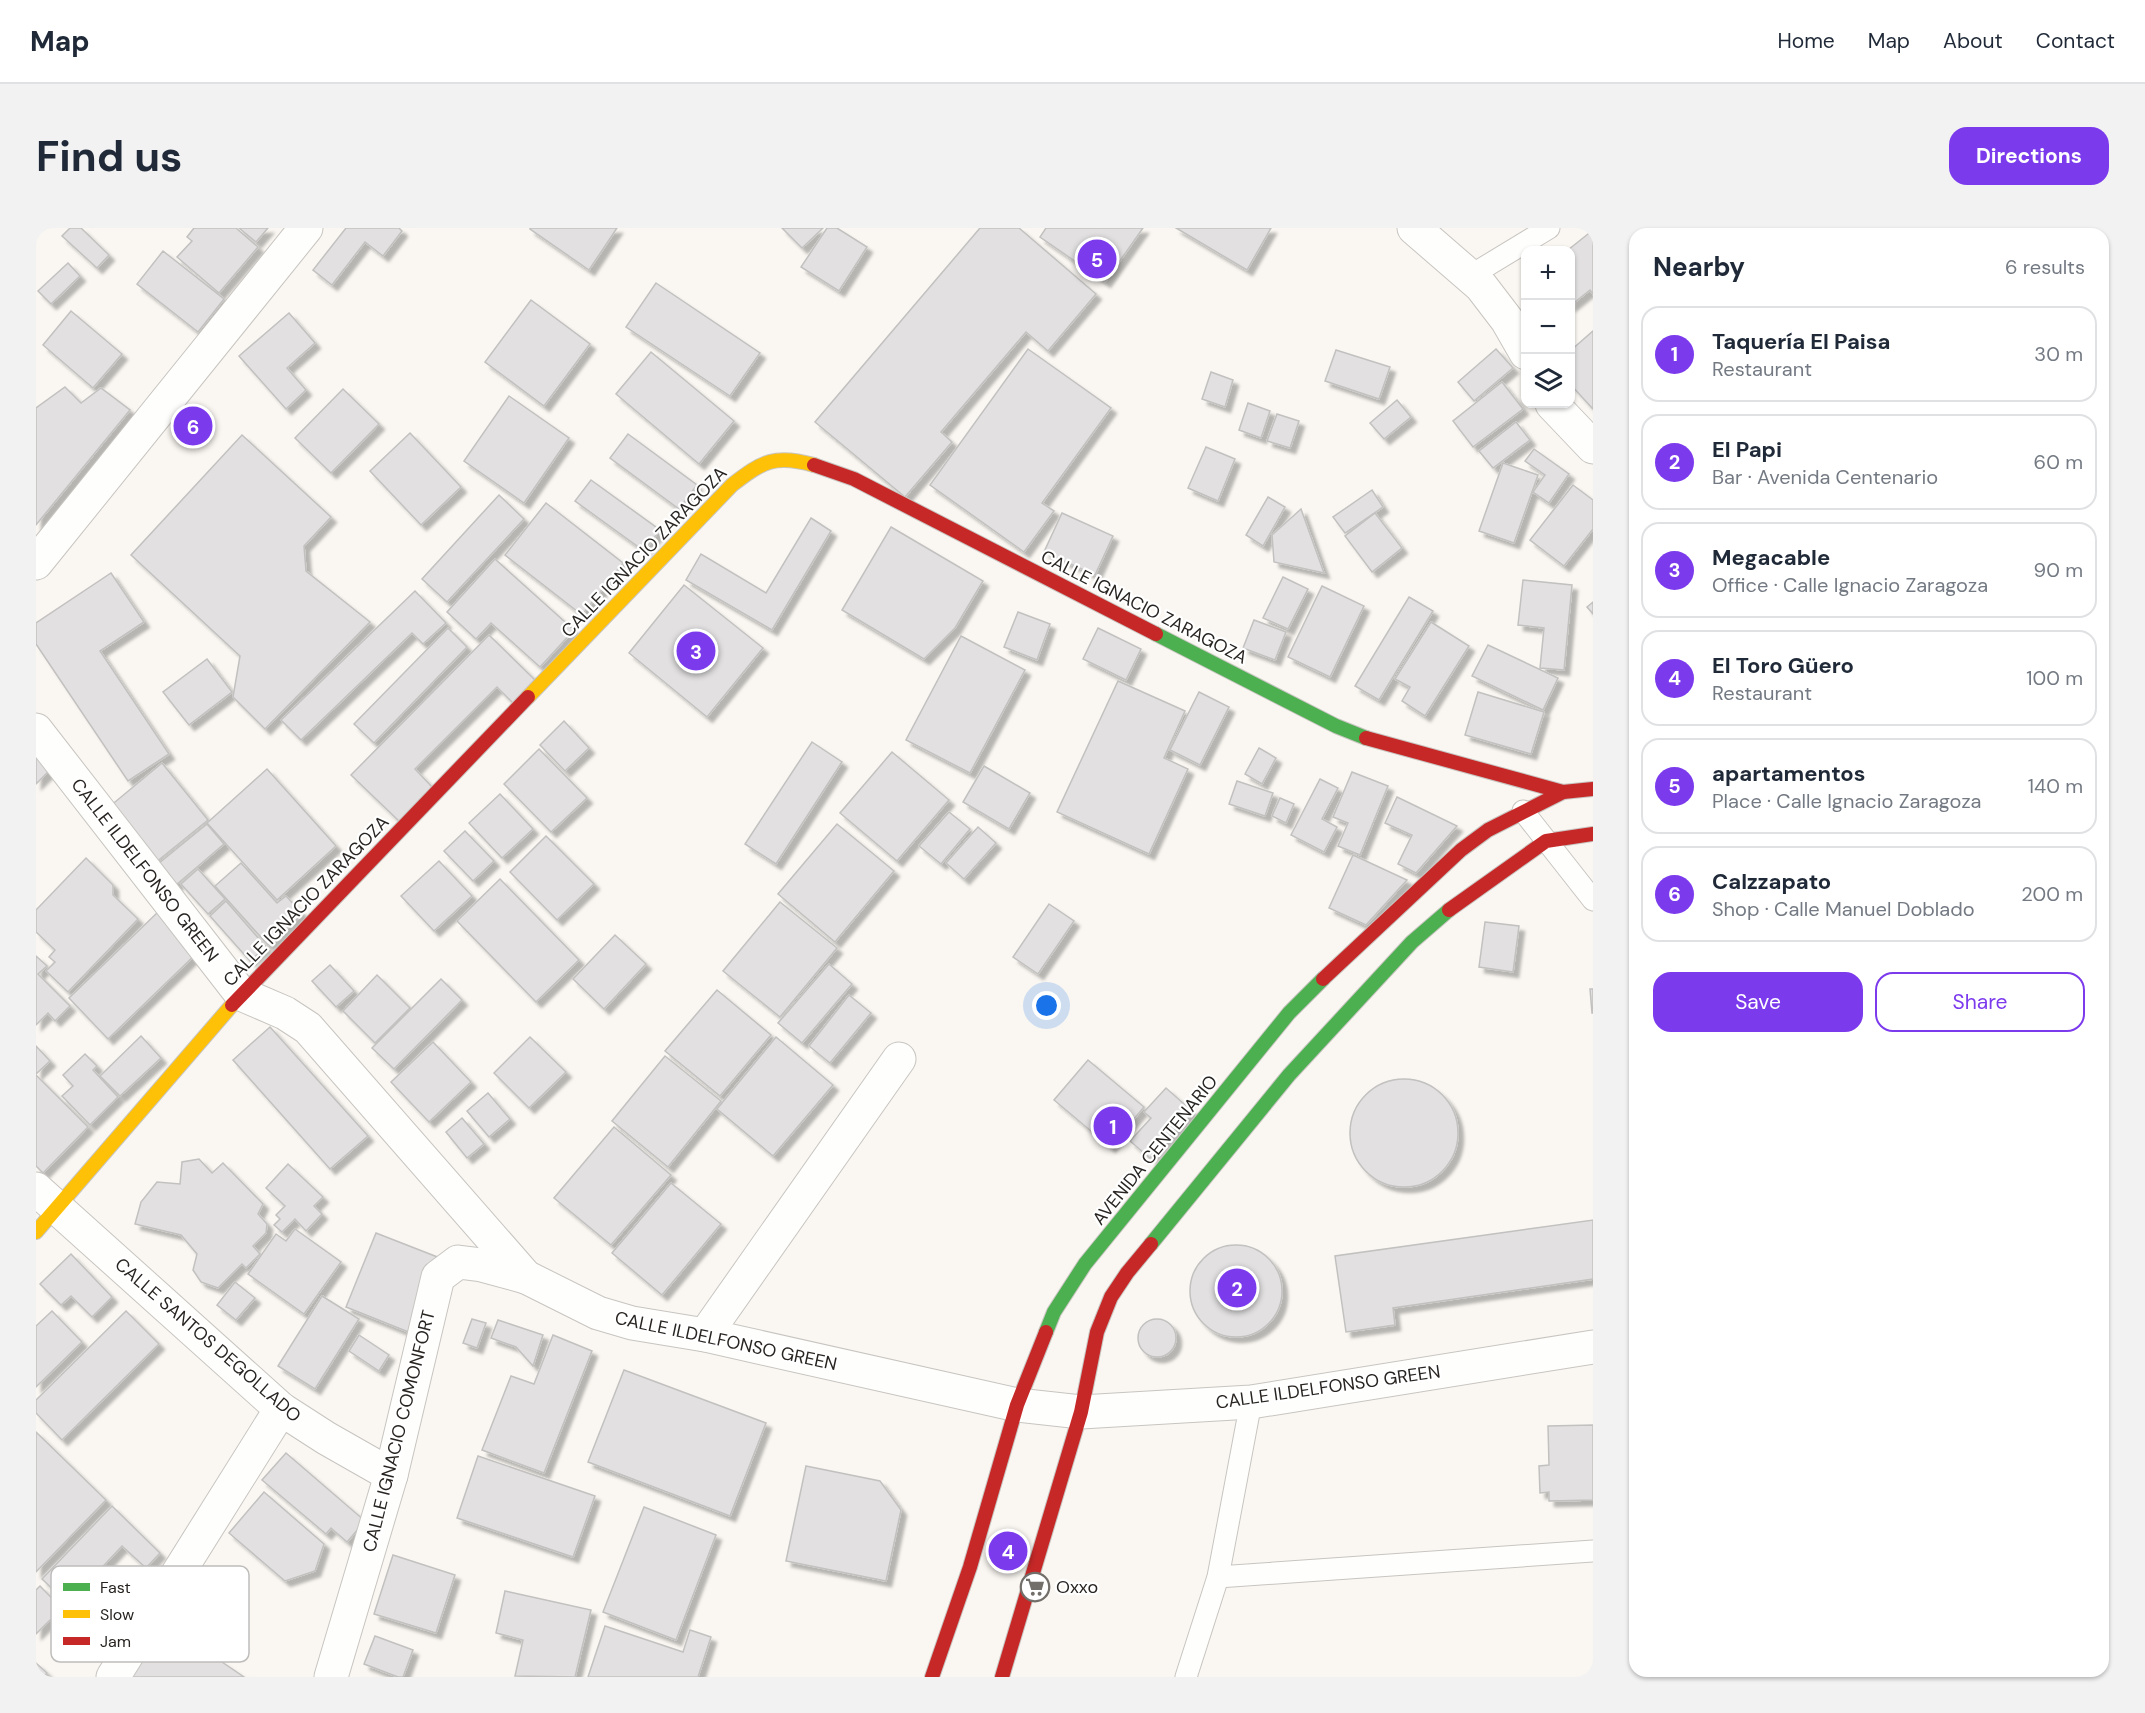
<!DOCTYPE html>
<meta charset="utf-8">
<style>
:root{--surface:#fff;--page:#f2f2f3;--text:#1f2937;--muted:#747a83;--line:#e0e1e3;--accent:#7c3aed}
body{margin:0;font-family:"DM Sans",sans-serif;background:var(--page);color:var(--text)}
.controls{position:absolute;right:18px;top:18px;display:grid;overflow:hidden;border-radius:12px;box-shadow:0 2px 4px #0004}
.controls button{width:54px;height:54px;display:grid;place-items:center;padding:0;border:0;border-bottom:2px solid var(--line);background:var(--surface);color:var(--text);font:30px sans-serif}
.you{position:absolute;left:1011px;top:778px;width:21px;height:21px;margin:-15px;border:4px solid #fff;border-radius:50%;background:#1a73e8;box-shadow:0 0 0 9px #1a73e833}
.badge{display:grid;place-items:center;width:39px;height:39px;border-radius:50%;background:var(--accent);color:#fff;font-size:20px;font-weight:700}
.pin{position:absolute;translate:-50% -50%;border:3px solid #fff;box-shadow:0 2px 6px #0006}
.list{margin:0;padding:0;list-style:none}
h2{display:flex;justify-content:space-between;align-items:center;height:78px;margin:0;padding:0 24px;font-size:26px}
h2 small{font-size:20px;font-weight:400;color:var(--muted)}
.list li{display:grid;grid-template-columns:39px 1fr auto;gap:18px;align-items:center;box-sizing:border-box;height:96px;margin:0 12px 12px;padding:0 12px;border:2px solid var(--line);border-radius:18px}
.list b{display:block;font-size:22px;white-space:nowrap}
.list p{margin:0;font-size:20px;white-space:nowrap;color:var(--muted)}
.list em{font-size:20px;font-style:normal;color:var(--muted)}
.actions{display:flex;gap:12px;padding:18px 24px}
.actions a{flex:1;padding:14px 0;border:2px solid var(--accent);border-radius:18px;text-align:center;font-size:21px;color:var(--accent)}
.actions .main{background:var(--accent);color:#fff}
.icon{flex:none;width:33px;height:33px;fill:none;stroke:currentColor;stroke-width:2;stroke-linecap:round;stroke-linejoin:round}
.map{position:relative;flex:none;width:1557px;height:1449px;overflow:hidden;border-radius:18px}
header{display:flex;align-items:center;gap:36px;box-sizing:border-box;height:84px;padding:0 30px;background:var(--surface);border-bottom:2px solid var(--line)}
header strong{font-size:28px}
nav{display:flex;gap:33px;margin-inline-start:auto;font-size:21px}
.intro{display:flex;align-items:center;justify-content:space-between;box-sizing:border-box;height:144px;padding:0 36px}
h1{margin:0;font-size:42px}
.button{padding:15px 27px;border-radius:18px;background:var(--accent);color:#fff;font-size:21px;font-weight:700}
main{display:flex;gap:36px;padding:0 36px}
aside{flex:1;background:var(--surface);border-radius:18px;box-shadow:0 2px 4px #0004}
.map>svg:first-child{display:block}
</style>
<header>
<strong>Map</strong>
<nav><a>Home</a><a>Map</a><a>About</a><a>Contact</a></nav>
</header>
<div class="intro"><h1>Find us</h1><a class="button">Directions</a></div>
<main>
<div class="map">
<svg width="1557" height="1449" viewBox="0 0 1557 1449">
<defs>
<filter id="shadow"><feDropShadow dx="5.5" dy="5.5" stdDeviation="1.5" flood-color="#0004"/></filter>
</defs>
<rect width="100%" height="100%" fill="#faf7f2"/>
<!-- building -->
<g fill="#e2e0e0" stroke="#c2c1c0" stroke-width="1.5" filter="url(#shadow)">
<path d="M34,0H45L73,27L61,40L26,8Z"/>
<path d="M158,0H200L222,19L183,65L141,29L156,13L151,9Z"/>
<path d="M203,0H232L220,14Z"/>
<path d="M310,0H363L366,3L347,28L329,14L296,57L277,42Z"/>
<path d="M494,0H581L553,42L494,1Z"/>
<path d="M746,0H787L766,20Z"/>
<path d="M791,0H801L831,19L803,63L765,39Z"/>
<path d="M944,0H983L1060,66L1012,123L990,104L905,204L916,214L869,269L779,194Z"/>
<path d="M1010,0H1107L1069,54L1004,9Z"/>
<path d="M1140,0H1235L1211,42Z"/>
<path d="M1557,2V66L1554,62L1534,78V22H1532Z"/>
<path d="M127,23L188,71L162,104L101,56Z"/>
<path d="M32,35L44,48L15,76L2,63Z"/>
<path d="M620,55L724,125L694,168L590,99Z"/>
<path d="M495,72L554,116L508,178L449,134Z"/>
<path d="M35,83L86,126L57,160L7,117Z"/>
<path d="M253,85L279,115L251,140L270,162L250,181L203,128Z"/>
<path d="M1557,103V181L1534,156V123Z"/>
<path d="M992,121L1075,180L1006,275L1018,283L988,324L894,257Z"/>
<path d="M1460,121L1477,140L1438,173L1422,154Z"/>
<path d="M1300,122L1354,139L1343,171L1289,153Z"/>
<path d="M615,124L698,193L663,236L580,166Z"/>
<path d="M1175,144L1197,152L1189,179L1166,171Z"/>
<path d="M1466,154L1487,181L1437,219L1417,193Z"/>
<path d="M29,159L45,175L65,160L94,182L0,297V180Z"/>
<path d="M307,161L343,196L295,245L259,210Z"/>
<path d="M473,168L533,210L488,275L428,233Z"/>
<path d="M1361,172L1375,189L1348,211L1334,195Z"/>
<path d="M1212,175L1234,183L1225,210L1203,202Z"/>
<path d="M1241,186L1263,193L1254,220L1231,213Z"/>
<path d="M1480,194L1494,212L1457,240L1443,223Z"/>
<path d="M374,205L425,259L385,297L334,243Z"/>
<path d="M592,206L661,257L643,281L574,230Z"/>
<path d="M206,207L295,289L268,318L270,343L334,394L229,501L197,469L204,428L95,327Z"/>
<path d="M1170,219L1199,231L1182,273L1152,260Z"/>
<path d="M1498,221L1533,246L1513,275L1497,264L1509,247L1489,233Z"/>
<path d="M1467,235L1502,247L1478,315L1443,303Z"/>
<path d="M555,252L624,302L608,323L539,273Z"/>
<path d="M1537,257L1557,272V301L1528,338L1494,312Z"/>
<path d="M1336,262L1347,279L1309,305L1297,289Z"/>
<path d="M463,267L488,291L411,374L386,351Z"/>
<path d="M1232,269L1249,279L1227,318L1210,307Z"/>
<path d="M510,275L587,335L546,387L469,327Z"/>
<path d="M1265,281L1288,345L1238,334L1236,307Z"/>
<path d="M1026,285L1077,308L1059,347L1008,324Z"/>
<path d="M1339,285L1366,320L1336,344L1309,308Z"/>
<path d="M775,290L795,303L736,402L650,352L665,326L730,365Z"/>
<path d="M855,299L947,353L919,400L888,431L806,382Z"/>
<path d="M459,331L538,402L504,439L455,395L440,411L411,384Z"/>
<path d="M75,345L108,394L64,423L133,526L92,553L0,416V395Z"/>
<path d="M1247,349L1272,361L1252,401L1227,390Z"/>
<path d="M1487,352L1536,357L1528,442L1504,440L1508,400L1482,397Z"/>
<path d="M648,357L727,420L671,489L593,425Z"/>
<path d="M1286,358L1328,378L1294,449L1252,429Z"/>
<path d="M379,363L410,395L387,416L376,405L265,512L245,492Z"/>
<path d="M1373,369L1397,383L1343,472L1319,458Z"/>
<path d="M1557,374V386L1551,379Z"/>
<path d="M982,384L1014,396L1001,432L968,419Z"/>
<path d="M1218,392L1250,404L1239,432L1207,420Z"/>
<path d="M1395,394L1433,418L1389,488L1366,473L1374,459L1359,451Z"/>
<path d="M412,400L431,419L338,515L318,496Z"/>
<path d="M1062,400L1105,421L1090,452L1047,431Z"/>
<path d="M453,407L499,452L477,475L461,459L379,541L397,560L364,594L315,547Z"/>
<path d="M925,408L989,442L934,545L870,512Z"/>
<path d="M1452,417L1522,450L1507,482L1436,448Z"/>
<path d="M171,431L196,464L153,497L127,464Z"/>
<path d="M1082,453L1149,483L1128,530L1152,541L1113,626L1021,584Z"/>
<path d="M1163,464L1193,479L1164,537L1134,522Z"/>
<path d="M1442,464L1508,484L1495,526L1429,507Z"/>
<path d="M528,493L553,520L529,543L504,517Z"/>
<path d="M776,514L806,534L740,636L709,616Z"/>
<path d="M1223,520L1240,530L1226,556L1209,546Z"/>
<path d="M503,521L551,570L515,604L468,556Z"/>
<path d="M0,523L17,539L0,556Z"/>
<path d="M856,524L913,572L861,633L804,585Z"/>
<path d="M126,535L172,592L119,635L73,579Z"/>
<path d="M948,538L994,565L973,601L927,574Z"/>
<path d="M231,541L300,618L241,672L171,595Z"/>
<path d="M1316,544L1352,558L1324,627L1302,618L1312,595L1297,589Z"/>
<path d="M1284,551L1302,560L1286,591L1301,599L1288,624L1255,607Z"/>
<path d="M1201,553L1237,565L1229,588L1193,576Z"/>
<path d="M464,566L497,601L466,630L433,595Z"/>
<path d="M1361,569L1421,598L1380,645L1362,636L1376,607L1349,595Z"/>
<path d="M1244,570L1258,576L1250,595L1236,588Z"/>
<path d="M913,584L934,601L905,636L883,618Z"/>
<path d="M171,596L188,616L140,657L122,636Z"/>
<path d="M801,596L858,643L799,714L742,666Z"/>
<path d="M942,599L960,615L928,651L910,635Z"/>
<path d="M429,603L458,633L437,653L408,623Z"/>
<path d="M510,608L558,656L521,692L474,644Z"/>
<path d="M1317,627L1371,652L1330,697L1293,680Z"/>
<path d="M50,630L77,657V667L102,691L32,764L10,743L19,734L13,729L19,722L0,704V682Z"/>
<path d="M403,633L436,668L398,703L365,668Z"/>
<path d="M205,635L241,675L250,668L267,686L232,717L179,658Z"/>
<path d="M162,641L189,671L172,686L145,656Z"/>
<path d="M464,651L543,732L500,774L421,693Z"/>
<path d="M190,673L230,719L214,733L174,688Z"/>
<path d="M744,674L801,720L744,789L687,743Z"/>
<path d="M1013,676L1038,693L1002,746L977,729Z"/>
<path d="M123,683L162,724L72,811L33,770Z"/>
<path d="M1449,694L1483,698L1477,744L1443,739Z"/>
<path d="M579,707L610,736L568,781L537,751Z"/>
<path d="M0,728L11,738L2,746L34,778L19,793L12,785L0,797Z"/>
<path d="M793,736L816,756L766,815L742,795Z"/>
<path d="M294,737L318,763L300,779L276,753Z"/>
<path d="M341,747L374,780L339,815L307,783Z"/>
<path d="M405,751L426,772L358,841L336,820Z"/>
<path d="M1554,761H1557V785H1556Z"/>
<path d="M681,762L735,807L684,868L629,823Z"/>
<path d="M813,767L835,785L794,835L773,818Z"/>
<path d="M234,799L332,908L294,941L197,832Z"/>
<path d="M105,808L125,830L84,868L64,848Z"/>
<path d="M494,809L530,844L493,880L458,845Z"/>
<path d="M740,809L797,857L737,928L681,881Z"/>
<path d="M397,814L435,854L393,894L355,854Z"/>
<path d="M0,818L14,833L0,846Z"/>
<path d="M49,826L61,838L57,842L82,869L54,897L26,868L37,858L27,847Z"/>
<path d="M629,828L685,873L632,939L576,893Z"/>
<path d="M1052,832L1108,879L1074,919L1018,872Z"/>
<path d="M0,847L52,899L7,945L0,938Z"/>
<circle cx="1368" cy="905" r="54"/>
<path d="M1130,860L1156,883L1114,930L1094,913L1115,890L1108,884Z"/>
<path d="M452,865L474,891L453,909L431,883Z"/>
<path d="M426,890L448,916L431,930L410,904Z"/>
<path d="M578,899L635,947L575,1017L518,970Z"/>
<path d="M163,931L176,945L187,935L227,976L222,986L231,996L230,1005L217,1018L224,1026L210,1040L206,1036L182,1060L165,1054L157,1042L161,1026L145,1007L99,996L105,974L121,954L144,956L146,934Z"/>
<path d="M252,936L287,969L278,978L286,986L270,1003L259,991L246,1004L238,997L244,991L240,987L249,978L230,960Z"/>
<path d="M635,955L685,996L626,1067L576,1025Z"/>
<path d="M1557,992V1051L1357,1080L1359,1097L1310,1104L1299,1028Z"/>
<path d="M259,1001L305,1034L268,1086L212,1046L240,1006L250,1013Z"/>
<path d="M340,1005L404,1030L375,1105L310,1079Z"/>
<circle cx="1200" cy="1063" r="46"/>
<path d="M35,1026L76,1069L56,1089L35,1068L25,1077L4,1056Z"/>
<path d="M199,1054L219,1070L200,1092L181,1077Z"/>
<path d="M286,1068L323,1091L279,1161L242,1138Z"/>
<path d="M16,1083L46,1114L0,1159V1098Z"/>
<path d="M90,1083L123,1116L26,1212L0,1185V1172Z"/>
<circle cx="1121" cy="1110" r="19"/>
<path d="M436,1091L450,1095L441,1120L427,1115Z"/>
<path d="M462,1092L507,1107L497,1138L480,1119L455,1110Z"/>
<path d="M323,1107L353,1127L343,1143L313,1123Z"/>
<path d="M517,1107L556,1123L508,1245L446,1222L475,1148L498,1156Z"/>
<path d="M588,1142L730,1195L694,1288L552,1234Z"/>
<path d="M1557,1197V1272L1513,1273V1264L1504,1265L1503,1238L1513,1237L1512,1198Z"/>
<path d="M0,1204L70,1272L0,1344Z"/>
<path d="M250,1225L329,1293L311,1314L295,1300L290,1306L226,1252Z"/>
<path d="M442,1228L559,1268L537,1329L421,1290Z"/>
<path d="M770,1238L844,1253L865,1282L850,1353L750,1333Z"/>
<path d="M228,1264L288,1316L279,1343L249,1353L193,1305Z"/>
<path d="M76,1278L124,1325L110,1340L86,1318L57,1349L66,1358L41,1384L6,1351Z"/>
<path d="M608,1279L680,1307L640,1412L567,1384Z"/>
<path d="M357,1327L419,1347L400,1405L338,1386Z"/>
<path d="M4,1358L39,1394L27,1405L14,1392L0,1406V1362Z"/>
<path d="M469,1363L555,1382L539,1449L479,1448L487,1412L460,1405Z"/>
<path d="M130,1396L208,1449H94Z"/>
<path d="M569,1398L647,1424L654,1402L675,1409L662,1449H552Z"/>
<path d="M339,1408L377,1422L367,1449H362L328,1436Z"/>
<path d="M0,1435L11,1445L7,1449H0Z"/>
</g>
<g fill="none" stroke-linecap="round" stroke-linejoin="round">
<!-- lane casing -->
<g stroke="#c8c5c1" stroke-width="23">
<g id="lane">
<path d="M1434,48L1513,0"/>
<path d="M1487,583L1557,672"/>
<path d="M1182,1349L1557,1323"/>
<path d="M1150,1449L1182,1349L1215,1174"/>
</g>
</g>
<!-- street casing -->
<g stroke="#c8c5c1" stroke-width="35">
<g id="street">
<path d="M1378,0L1445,58L1471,92L1490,125"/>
<path d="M1516,176L1557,219"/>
<path d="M0,335L270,0"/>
<path d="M0,502L205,766L249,785L272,800L490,1049L562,1085L596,1095L669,1107L981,1177L1045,1184L1215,1174L1557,1119"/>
<path d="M0,961L245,1181L290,1210L355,1247"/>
<path d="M669,1107L863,831"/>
<path d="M77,1449L245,1181"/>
<path d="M295,1449L355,1247L402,1049L422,1034L446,1037L490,1049"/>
</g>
</g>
<!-- fast casing -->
<g stroke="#c8c5c1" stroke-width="16">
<g id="fast">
<path d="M1120,406L1300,498L1330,510"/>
<path d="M1115,1016L1253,847L1376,714L1413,682"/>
<path d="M1010,1104L1018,1084L1049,1036L1253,785L1287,751"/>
</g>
</g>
<!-- slow casing -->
<g stroke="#c8c5c1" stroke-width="16">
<g id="slow">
<path d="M492,469L696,257C727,233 739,226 778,237"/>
<path d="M0,1004L196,777"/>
</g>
</g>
<!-- jam casing -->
<g stroke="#c8c5c1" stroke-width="16">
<g id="jam">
<path d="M778,237L818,251L1120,406"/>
<path d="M1330,510L1527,564"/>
<path d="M1413,682L1510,613L1557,606"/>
<path d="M1287,751L1425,622L1452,602L1527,564L1557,561"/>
<path d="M196,777L492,469"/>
<path d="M896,1449L934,1339L981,1177L1010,1104"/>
<path d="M966,1449L1045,1184L1061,1104L1075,1069L1091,1045L1115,1016"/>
</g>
</g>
<!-- lane -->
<use href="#lane" stroke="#fefefd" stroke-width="21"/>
<!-- street -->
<use href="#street" stroke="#fefefd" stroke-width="33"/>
<!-- fast -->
<use href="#fast" stroke="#4caf50" stroke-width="14"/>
<!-- slow -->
<use href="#slow" stroke="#ffc107" stroke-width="14"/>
<!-- jam -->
<use href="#jam" stroke="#c62828" stroke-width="14"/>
</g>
<!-- icons -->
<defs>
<g id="supermarket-ring" transform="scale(1.5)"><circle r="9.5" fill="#fff" stroke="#726e6a" stroke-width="1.5"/><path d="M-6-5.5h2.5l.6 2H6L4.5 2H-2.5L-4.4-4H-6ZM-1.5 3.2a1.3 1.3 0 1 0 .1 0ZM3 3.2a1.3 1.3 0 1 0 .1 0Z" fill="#726e6a"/></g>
</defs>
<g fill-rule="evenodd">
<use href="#supermarket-ring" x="999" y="1359"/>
</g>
<g text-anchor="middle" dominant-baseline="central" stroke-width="4.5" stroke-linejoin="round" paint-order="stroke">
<!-- street labels -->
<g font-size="18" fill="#282421" stroke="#fff">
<text transform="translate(608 324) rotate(-46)">CALLE IGNACIO ZARAGOZA</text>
<text transform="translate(1108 379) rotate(27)">CALLE IGNACIO ZARAGOZA</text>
<text transform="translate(109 642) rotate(52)">CALLE ILDELFONSO GREEN</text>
<text transform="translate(270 673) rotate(-46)">CALLE IGNACIO ZARAGOZA</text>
<text transform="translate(1119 922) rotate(-51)">AVENIDA CENTENARIO</text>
<text transform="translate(172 1112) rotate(41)">CALLE SANTOS DEGOLLADO</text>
<text transform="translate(690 1113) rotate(12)">CALLE ILDELFONSO GREEN</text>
<text transform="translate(1292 1159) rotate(-8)">CALLE ILDELFONSO GREEN</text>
<text transform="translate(363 1203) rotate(-76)">CALLE IGNACIO COMONFORT</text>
</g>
<!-- poi labels -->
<g font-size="18" fill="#282421" stroke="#fff" text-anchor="start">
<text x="1020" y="1359">Oxxo</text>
</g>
</g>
<!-- legend -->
<rect x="15" y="1338" width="198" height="96" rx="9" fill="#fff" stroke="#bebdbc" stroke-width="1.5"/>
<rect x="27" y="1355" width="27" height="8" fill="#4caf50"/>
<rect x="27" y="1382" width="27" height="8" fill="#ffc107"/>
<rect x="27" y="1409" width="27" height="8" fill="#c62828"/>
<g font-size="16" fill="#282421">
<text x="64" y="1365">Fast</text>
<text x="64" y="1392">Slow</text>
<text x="64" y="1419">Jam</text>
</g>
</svg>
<div class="controls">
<button>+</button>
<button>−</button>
<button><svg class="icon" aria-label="layers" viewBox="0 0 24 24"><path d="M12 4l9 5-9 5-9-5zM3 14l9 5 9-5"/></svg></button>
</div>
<div class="you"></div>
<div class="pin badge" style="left:1077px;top:898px">1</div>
<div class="pin badge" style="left:1201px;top:1060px">2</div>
<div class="pin badge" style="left:660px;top:423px">3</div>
<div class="pin badge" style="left:972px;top:1323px">4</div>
<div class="pin badge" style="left:1061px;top:31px">5</div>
<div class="pin badge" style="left:157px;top:198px">6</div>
</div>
<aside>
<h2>Nearby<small>6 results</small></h2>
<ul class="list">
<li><span class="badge">1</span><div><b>Taquería El Paisa</b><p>Restaurant</p></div><em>30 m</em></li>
<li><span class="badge">2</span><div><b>El Papi</b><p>Bar · Avenida Centenario</p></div><em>60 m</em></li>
<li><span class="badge">3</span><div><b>Megacable</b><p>Office · Calle Ignacio Zaragoza</p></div><em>90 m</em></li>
<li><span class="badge">4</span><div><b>El Toro Güero</b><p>Restaurant</p></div><em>100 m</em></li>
<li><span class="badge">5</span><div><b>apartamentos</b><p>Place · Calle Ignacio Zaragoza</p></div><em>140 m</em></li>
<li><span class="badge">6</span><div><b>Calzzapato</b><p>Shop · Calle Manuel Doblado</p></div><em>200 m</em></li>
</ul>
<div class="actions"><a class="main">Save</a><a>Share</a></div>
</aside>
</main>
